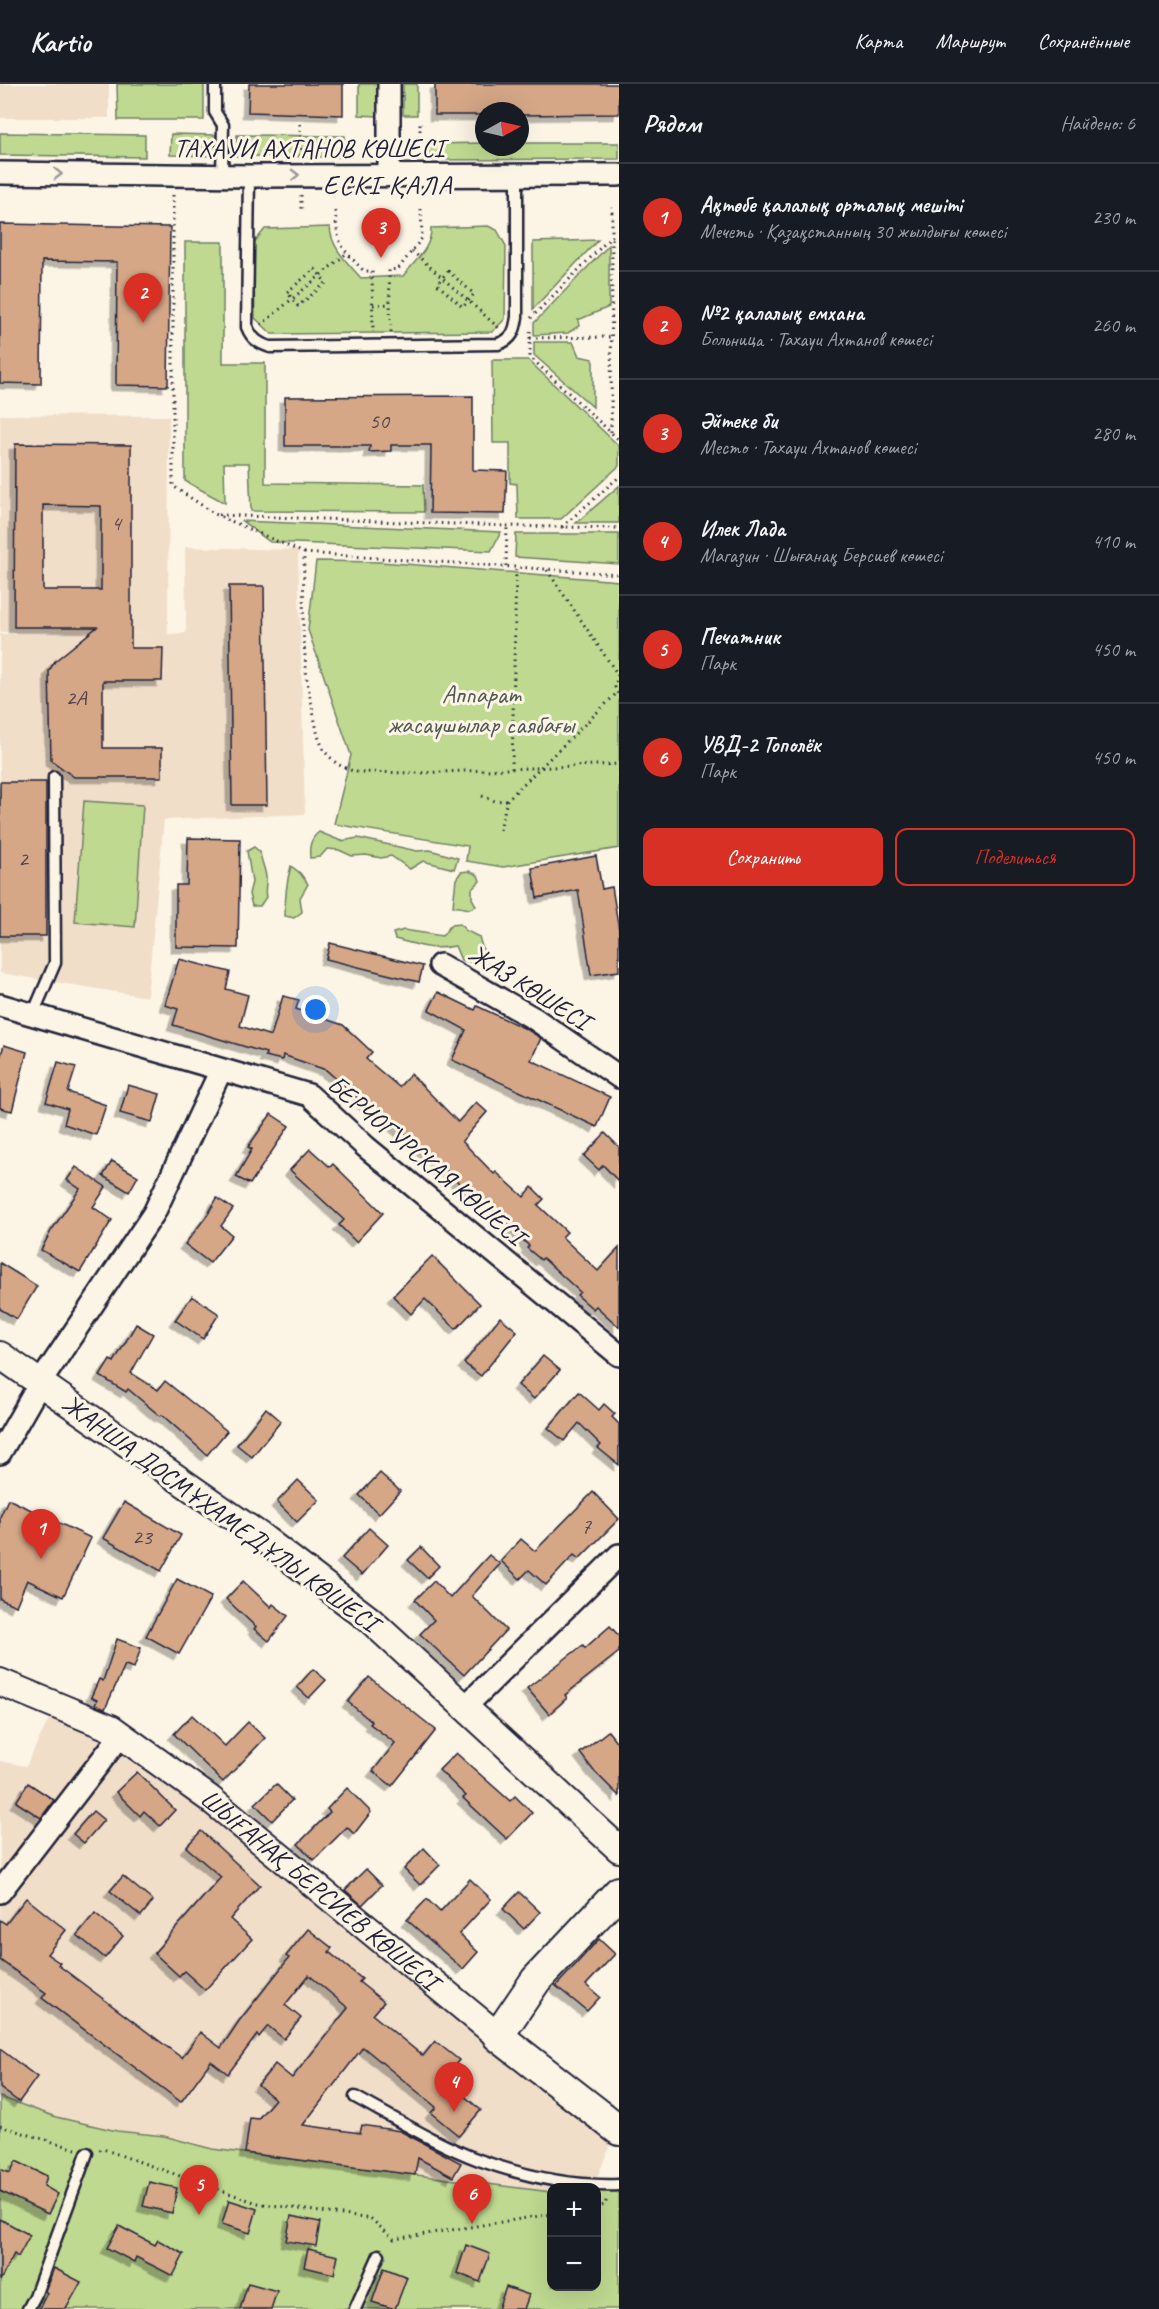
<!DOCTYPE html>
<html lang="ru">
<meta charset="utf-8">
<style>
:root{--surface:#171b24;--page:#20242c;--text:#f1f3f6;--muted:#9ea1a6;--line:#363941;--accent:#d93025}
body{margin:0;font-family:Caveat,sans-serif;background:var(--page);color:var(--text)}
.controls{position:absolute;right:18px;bottom:18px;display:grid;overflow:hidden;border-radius:12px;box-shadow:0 6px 24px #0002}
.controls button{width:54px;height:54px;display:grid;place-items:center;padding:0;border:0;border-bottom:2px solid var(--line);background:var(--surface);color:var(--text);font:30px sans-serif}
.compass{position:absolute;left:475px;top:18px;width:54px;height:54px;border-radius:50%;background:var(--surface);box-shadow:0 6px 24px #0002;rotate:82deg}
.you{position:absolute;left:316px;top:926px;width:21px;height:21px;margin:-15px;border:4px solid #fff;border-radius:50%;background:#1a73e8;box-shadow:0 0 0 9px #1a73e833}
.badge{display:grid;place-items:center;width:39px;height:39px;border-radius:50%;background:var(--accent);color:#fff;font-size:20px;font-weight:700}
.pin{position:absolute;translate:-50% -50px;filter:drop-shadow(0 2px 3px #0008)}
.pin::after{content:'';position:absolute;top:32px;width:21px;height:18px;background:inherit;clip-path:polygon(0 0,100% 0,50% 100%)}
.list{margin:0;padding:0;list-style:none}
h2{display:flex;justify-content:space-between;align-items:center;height:78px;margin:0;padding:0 24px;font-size:26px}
h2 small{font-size:20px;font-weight:400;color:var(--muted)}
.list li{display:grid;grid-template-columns:39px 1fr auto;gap:18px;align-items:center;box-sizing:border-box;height:108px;padding:0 24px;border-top:2px solid var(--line)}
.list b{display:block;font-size:22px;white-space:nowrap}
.list p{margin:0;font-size:20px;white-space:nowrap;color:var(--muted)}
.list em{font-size:20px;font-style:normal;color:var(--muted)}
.actions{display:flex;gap:12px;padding:18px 24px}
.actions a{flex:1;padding:14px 0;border:2px solid var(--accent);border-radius:12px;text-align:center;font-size:21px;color:var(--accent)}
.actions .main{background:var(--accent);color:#fff}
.map{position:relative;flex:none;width:619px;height:2225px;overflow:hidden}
header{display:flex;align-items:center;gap:36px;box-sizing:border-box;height:84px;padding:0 30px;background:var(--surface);border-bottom:2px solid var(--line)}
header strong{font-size:28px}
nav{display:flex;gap:33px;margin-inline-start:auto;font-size:21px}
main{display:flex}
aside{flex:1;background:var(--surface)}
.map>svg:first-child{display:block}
</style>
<header>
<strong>Kartio</strong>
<nav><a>Карта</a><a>Маршрут</a><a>Сохранённые</a></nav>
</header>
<main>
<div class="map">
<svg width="619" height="2225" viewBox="0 0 619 2225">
<defs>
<filter id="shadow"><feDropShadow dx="-5.5" dy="5.5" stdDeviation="0" flood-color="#0004"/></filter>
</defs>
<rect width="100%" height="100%" fill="#fcf5e5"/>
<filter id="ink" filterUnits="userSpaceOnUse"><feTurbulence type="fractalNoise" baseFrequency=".0167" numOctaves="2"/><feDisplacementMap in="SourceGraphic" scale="12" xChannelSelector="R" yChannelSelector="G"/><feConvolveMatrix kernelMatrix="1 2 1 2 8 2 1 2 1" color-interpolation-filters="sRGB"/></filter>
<g filter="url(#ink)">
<!-- built -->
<g fill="#f0dec9">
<rect x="0" y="0" width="109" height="34"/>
<path d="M0,331L169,332L168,550L186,549L185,463L298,466L305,730L164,736L147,913L0,889V550L155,549L0,548Z"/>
<path d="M56,1621L121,1651L617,2045L593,2103L552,2104L551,2108L212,2065L164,2052L117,2047L56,2033L0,2013V1677L26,1682Z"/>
</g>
<!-- green -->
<g fill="#bfd990" stroke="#707e66" stroke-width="1.5">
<path d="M117,0H204V36H118Z"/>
<path d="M359,0H377V32L359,31Z"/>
<rect x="403" y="0" width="14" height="31"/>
<path d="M0,49L145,51V73L0,71Z"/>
<path d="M171,50L216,51L215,72L170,71Z"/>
<path d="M237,51L345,52L344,73L236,72Z"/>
<path d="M484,59V63H520V59H619V75L428,76V60Z"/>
<path d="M488,142L497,146L506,162L505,235L492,248L272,250L255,234L253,160L265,145L330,143C331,164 348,179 361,194L403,192C415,177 432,163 431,144Z"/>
<path d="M598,156L533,225V158Z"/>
<path d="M185,158H223V279H265V399L423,401L424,428L251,427L249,379H224L225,419L185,397Z"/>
<path d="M609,161V223L578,236L579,242L568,249L534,251V239Z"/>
<path d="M534,258H573L579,272L593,275V323L534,271Z"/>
<path d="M492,276H528L619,362V382L561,435H518L517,400L510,399V359H493Z"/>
<path d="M619,402V439H576Z"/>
<path d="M242,437L501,448L491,467L270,458Z"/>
<path d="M516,450H619V480L515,473Z"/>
<path d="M316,477L380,478L619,497V764L503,783L466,777L468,762L334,740L351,671L308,546Z"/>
<path d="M84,717L143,721L135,843L75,838Z"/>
<path d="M319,748L341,757L358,754L417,767L430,766L458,774L454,785L423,777L410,785L391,772L381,774L366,771L352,772L339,766L327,765L320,773L310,774C309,763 310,755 319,748Z"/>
<path d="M254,763L260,768C261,777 265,784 266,793C267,800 264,806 266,813L260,822H252L249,810L252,798L247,767Z"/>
<path d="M291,782L300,789L308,800L300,814L302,828L294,834L285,832C285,815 286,799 291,782Z"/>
<path d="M469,787L478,791L480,797L472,805V814L476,822L470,825L453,822L456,795L461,788Z"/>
<path d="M460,840L465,846L479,853L483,866L471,878L461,876L455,862C429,867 419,861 395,855L393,849L404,846L442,852L451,841Z"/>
<path d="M0,2013L56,2033L117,2047L164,2052L212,2065L551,2108L552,2202H596L597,2109L610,2101L619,2105V2225H0Z"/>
</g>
<!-- building -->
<g fill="#d5a787" stroke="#22223b" stroke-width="1.5" fill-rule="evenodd" filter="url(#shadow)">
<path d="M249,0H343V31L248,28Z"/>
<path d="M435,0H619V30L520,31V27H484V31H435Z"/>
<path d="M0,140L170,143L168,302L116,301L117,178L42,177L41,300L0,299Z"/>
<path d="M473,312V386L507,387L505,430L430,429L431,361H391V367L369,368L370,362H285V313Z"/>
<path d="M15,360L131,361V564H163L162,597H103V664H162V693H74L51,676L49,587L55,577L97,543H14ZM43,421L101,422V506H43Z"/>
<path d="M229,502H264L267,721H232Z"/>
<rect x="0" y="698" width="46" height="154"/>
<path d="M188,754L240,755L238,864L176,863V801H187Z"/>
<path d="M596,772L602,805L612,803L619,846V887L591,891L578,806L537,814L532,784Z"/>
<path d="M330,859L423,882L419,898L326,875Z"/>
<path d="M179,875L230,888L226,905L248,911L240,942L271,952L283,912L299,916L296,925L343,941L372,968L366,975L399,1003L411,990L458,1038L476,1018L487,1028L462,1057L494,1090L496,1088L524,1113L532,1103L544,1115L538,1121L567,1148L562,1153L598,1187L619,1164V1243L596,1222L593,1225L577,1211L580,1208L543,1174L541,1176L527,1164L529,1162L491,1124L488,1128L441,1081L368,1019L366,1021L326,986L283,971L282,976L265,972L266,969L173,941L178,925L165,921Z"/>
<path d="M438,908L475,926L477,922L528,946L541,954L531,976L610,1013L597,1043L452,976L466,946L429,926Z"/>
<path d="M4,961L27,968L12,1027L0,1024V974Z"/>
<path d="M58,978L76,983L68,1008L106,1021L96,1051L64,1040L68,1025L46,1018Z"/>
<path d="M128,1001L160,1010L152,1038L120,1029Z"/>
<path d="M271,1030L289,1042L250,1100L236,1093L252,1065L248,1063Z"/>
<path d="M605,1049L619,1063V1098L603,1081L599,1086L584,1072Z"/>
<path d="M310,1065L330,1083L333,1080L383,1129L356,1158L339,1141L344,1136L290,1086Z"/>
<path d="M112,1077L138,1092L129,1108L103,1092Z"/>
<path d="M76,1083L106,1103L93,1123L112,1136L80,1188L41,1166L51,1147L80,1105L67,1096Z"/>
<path d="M217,1114L233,1125L221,1142L232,1151L210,1179L185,1160L208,1130Z"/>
<path d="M432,1172L480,1220L456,1245L425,1215L411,1230L393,1212Z"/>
<path d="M0,1179L37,1202L17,1235L0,1225Z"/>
<path d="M192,1212L219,1230L203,1255L175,1236Z"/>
<path d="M500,1233L517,1247L481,1292L464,1279Z"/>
<path d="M136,1240L153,1250L131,1289L158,1306L165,1297L227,1347L207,1371L162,1331L160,1332L128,1305L126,1308L100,1292L110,1276L114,1278Z"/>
<path d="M543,1272L560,1286L534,1315L518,1301Z"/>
<path d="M579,1308L599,1326L604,1320L615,1330L612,1333L619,1340V1381L598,1364L601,1361L579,1339L564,1357L548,1344Z"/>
<path d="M266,1324L281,1337L252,1373L237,1361Z"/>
<path d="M380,1389L400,1407L379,1430L359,1411Z"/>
<path d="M298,1396L319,1416L297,1438L277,1418Z"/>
<path d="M593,1408L619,1435L579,1475L574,1471L546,1501L529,1486L520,1495L501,1477L521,1455L535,1467Z"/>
<path d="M8,1415L91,1454L63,1513L27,1496L16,1522L0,1515V1433Z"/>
<path d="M124,1418L181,1451L161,1487L103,1454Z"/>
<path d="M369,1444L388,1461L362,1491L342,1474Z"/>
<path d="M421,1463L439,1482L427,1494L408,1476Z"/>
<path d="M489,1471L500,1480L472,1512L506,1546L464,1591L420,1550L434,1536L415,1516L434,1497L450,1514Z"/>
<path d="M177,1495L211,1513L179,1570L146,1552Z"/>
<path d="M243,1497L271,1523L273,1520L288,1532L269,1557L254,1545L256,1543L226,1515Z"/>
<path d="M610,1542L619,1552V1568L565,1611L567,1614L549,1630L527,1604L583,1561L585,1564Z"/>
<path d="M117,1555L141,1564L134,1584L125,1581L105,1625L95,1621L97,1616L91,1613L99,1595L103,1597Z"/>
<path d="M313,1585L326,1596L309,1614L297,1603Z"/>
<path d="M369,1593L436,1646L392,1702L373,1687L395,1659L370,1640L372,1638L348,1618Z"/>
<path d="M192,1631L225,1662L248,1638L265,1654L223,1698L174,1650Z"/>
<path d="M608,1647L619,1661V1712L593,1686L580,1669Z"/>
<path d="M456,1669L510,1717L515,1712L532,1729L507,1755L463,1714L466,1712L439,1686Z"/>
<path d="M137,1688L175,1726L160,1742L144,1727L140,1732L116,1708Z"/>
<path d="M28,1699L54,1716L41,1734L16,1718Z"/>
<path d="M276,1700L292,1716L272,1737L255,1720Z"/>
<path d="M347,1704L371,1728L354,1750L347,1743L314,1776L298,1760L330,1728L327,1725Z"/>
<path d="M93,1727L104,1736L84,1759L73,1750Z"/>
<path d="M201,1747L260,1801L230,1835L252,1855L205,1906L184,1887L179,1892L154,1869L221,1793L186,1763Z"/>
<path d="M424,1764L440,1781L420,1801L404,1785Z"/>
<path d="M366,1785L382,1801L362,1821L345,1806Z"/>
<path d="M123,1792L153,1817L141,1832L110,1807Z"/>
<path d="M470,1795L491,1815L459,1850L478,1868L463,1885L407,1836L427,1815L440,1828Z"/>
<path d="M519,1808L540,1828L524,1845L503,1825Z"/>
<path d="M26,1814L66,1846L47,1870L60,1879L58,1881L182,1974L200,1948L221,1964L239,1937L289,1874L286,1872L308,1845L332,1864L329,1868L362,1895L359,1898L384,1918L373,1931L423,1972L435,1957L459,1976L444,1995L481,2026L459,2052L431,2029L436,2023L363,1963L303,2041L360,2049L362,2041L400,2047L461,2079L453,2093L418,2074L415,2091L245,2069L250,2034L258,2035L275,2015L258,2001L275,1980L292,1994L348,1924L309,1891L285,1921L301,1934L284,1955L268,1942L259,1953L257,1951L228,1990L211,1977L181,2018L42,1914L46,1909L0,1876V1836L6,1840Z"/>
<path d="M95,1829L123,1852L105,1874L77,1851Z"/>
<path d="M599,1855L615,1870L586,1901L600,1913L587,1927L556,1902Z"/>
<path d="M0,1965L37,1993L19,2018L0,2004Z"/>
<path d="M16,2077L47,2092L44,2102L58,2110L48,2130L0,2107V2085L10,2089Z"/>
<path d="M149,2098L177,2104L172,2129L143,2122Z"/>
<path d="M229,2116L257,2125L250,2149L222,2140Z"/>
<path d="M291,2132L320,2138L316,2162L286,2157Z"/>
<path d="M0,2135L30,2151L18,2173L14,2170L0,2197Z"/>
<path d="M119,2142L155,2161L158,2156L184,2170L173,2192L136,2173L134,2178L107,2164Z"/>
<path d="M466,2161L490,2170L480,2198L457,2189Z"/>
<path d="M308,2165L338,2172L334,2190L304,2183Z"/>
<path d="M54,2184L81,2198L66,2225H39L47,2209L45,2207Z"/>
<path d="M384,2184L407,2193L395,2225L372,2218Z"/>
<path d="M248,2199L277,2207L271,2225H240Z"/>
<path d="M506,2203L529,2211L524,2225H498Z"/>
</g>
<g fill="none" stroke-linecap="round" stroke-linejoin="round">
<!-- service casing -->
<g stroke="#22223b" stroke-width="15">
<g id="service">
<path d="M215,0V28L223,41L222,91"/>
<path d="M249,92L247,243C252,255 258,259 270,263L498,260C512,256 515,247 517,233V91"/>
<path d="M33,930L55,879L54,693"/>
<path d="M355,2013C394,2034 438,2061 479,2076C524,2092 571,2103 619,2101"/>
<path d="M28,2225L35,2212L87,2069"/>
<path d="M355,2225L379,2171"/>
</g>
</g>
<!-- minor casing -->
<g stroke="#22223b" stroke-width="26">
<g id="minor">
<path d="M0,89L249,92L619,91"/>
<path d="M389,91V0"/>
<path d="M440,881L535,935L619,993"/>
<path d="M0,921L309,1011L366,1063L619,1271"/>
<path d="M0,1369L40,1299L154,1129L221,986"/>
<path d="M466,1622L619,1471"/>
<path d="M0,1808L121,1651"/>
</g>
</g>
<!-- tertiary casing -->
<g stroke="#22223b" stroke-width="30">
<g id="tertiary">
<path d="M0,1271L263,1454L370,1536L619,1765"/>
<path id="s1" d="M0,1598L111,1644L210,1715L498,1952"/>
</g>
</g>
<!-- secondary casing -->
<g stroke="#22223b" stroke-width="34">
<path id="secondary" d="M619,1808L536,1896L498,1952L619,2046"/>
</g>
<!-- path -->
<g stroke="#22223b" stroke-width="3" stroke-dasharray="1.5 4.5" stroke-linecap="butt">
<path d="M300,40L301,74"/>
<path d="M420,71V39"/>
<path d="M173,111V402L215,430L304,469L303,546L307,597L318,652L324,667L337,680L355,688L419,689L619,680"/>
<path d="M301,111V128"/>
<path d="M335,127C338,163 340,162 364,187H372L373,248"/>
<path d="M412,167L500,245"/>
<path d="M315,185L326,199L298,222L287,208Z"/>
<path d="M448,187L474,210L463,223L437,200Z"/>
<path d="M373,221L391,220"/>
<path d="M531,234L612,152V123"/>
<path d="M261,241L347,169"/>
<path d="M530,247V273L619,356"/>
<path d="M391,248L389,186L398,185L422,154L421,125"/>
<path d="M530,254L611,253"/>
<path d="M611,348L612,154"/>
<path d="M219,431L507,442L619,444"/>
<path d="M562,443L619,393"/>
<path d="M304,469L619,490"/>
<path d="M506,482L507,442"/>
<path d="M547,486L618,591"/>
<path d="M618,591L615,603L619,612"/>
<path d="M512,685L516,483"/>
<path d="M482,712L495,717L506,716"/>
<path d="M500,746L507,716L617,609"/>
<path d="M0,2042L76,2065"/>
<path d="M99,2066L103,2065L257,2119L371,2135L394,2155L552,2130"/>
<path d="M596,2123L605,2121L607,2114"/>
</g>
<!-- service -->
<use href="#service" stroke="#fcf5e5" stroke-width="10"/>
<!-- minor -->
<use href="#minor" stroke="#fcf5e5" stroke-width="21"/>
<!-- tertiary -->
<use href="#tertiary" stroke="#fcf5e5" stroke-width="26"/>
<!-- secondary -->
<use href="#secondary" stroke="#fcf5e5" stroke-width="30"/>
</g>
<!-- one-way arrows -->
<defs><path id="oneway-chevron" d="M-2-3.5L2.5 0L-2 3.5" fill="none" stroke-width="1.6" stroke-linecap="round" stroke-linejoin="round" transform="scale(1.5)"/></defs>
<g stroke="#9a9698">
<use href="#oneway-chevron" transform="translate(58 90) rotate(1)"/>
<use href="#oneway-chevron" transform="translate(295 91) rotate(-1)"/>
</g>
</g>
<g text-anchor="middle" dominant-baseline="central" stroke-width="6" stroke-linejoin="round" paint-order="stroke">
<!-- number labels -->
<g font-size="22" fill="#4f434e">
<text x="379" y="337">50</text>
<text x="116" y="439">4</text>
<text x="76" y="614">2А</text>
<text x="23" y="775">2</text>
<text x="586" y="1442">7</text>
<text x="142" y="1453">23</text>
</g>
<!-- street labels -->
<g font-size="26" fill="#22223b" stroke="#fcf5e5">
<text x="309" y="64">ТАХАУИ АХТАНОВ КӨШЕСІ</text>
<text transform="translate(529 903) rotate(32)">ЖАЗ КӨШЕСІ</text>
<text transform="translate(426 1076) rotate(40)">БЕРЧОГУРСКАЯ КӨШЕСІ</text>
<text transform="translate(220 1429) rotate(36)">ЖАНША ДОСМҰХАМЕДҰЛЫ КӨШЕСІ</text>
<text stroke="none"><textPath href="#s1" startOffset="384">ШЫҒАНАҚ БЕРСИЕВ КӨШЕСІ</textPath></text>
</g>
<!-- park labels -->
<g font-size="26" fill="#515954" stroke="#fcf5e5">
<text x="481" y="610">Аппарат<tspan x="481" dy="30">жасаушылар саябағы</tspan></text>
</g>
<!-- neighbourhood labels -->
<g font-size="27" letter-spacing="1.5" fill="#22223b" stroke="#fcf5e5">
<text x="388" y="101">ЕСКІ ҚАЛА</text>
</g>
</g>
</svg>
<div class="controls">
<button>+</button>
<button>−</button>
</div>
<svg class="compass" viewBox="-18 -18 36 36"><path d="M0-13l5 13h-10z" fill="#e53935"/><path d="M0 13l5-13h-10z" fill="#9ea1a6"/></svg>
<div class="you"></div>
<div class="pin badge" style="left:41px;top:1475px">1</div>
<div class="pin badge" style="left:143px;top:239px">2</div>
<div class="pin badge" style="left:381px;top:174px">3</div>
<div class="pin badge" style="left:454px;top:2028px">4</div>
<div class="pin badge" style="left:199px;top:2131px">5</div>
<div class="pin badge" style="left:472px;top:2140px">6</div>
</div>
<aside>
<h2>Рядом<small>Найдено: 6</small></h2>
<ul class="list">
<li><span class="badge">1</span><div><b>Ақтөбе қалалық орталық мешіті</b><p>Мечеть · Қазақстанның 30 жылдығы көшесі</p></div><em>230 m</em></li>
<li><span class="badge">2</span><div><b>№2 қалалық емхана</b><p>Больница · Тахауи Ахтанов көшесі</p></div><em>260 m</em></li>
<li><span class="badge">3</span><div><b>Әйтеке би</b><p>Место · Тахауи Ахтанов көшесі</p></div><em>280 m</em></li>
<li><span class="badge">4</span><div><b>Илек Лада</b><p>Магазин · Шығанақ Берсиев көшесі</p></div><em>410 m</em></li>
<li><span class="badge">5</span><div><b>Печатник</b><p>Парк</p></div><em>450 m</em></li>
<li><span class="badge">6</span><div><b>УВД-2 Тополёк</b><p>Парк</p></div><em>450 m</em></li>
</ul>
<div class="actions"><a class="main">Сохранить</a><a>Поделиться</a></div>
</aside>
</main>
